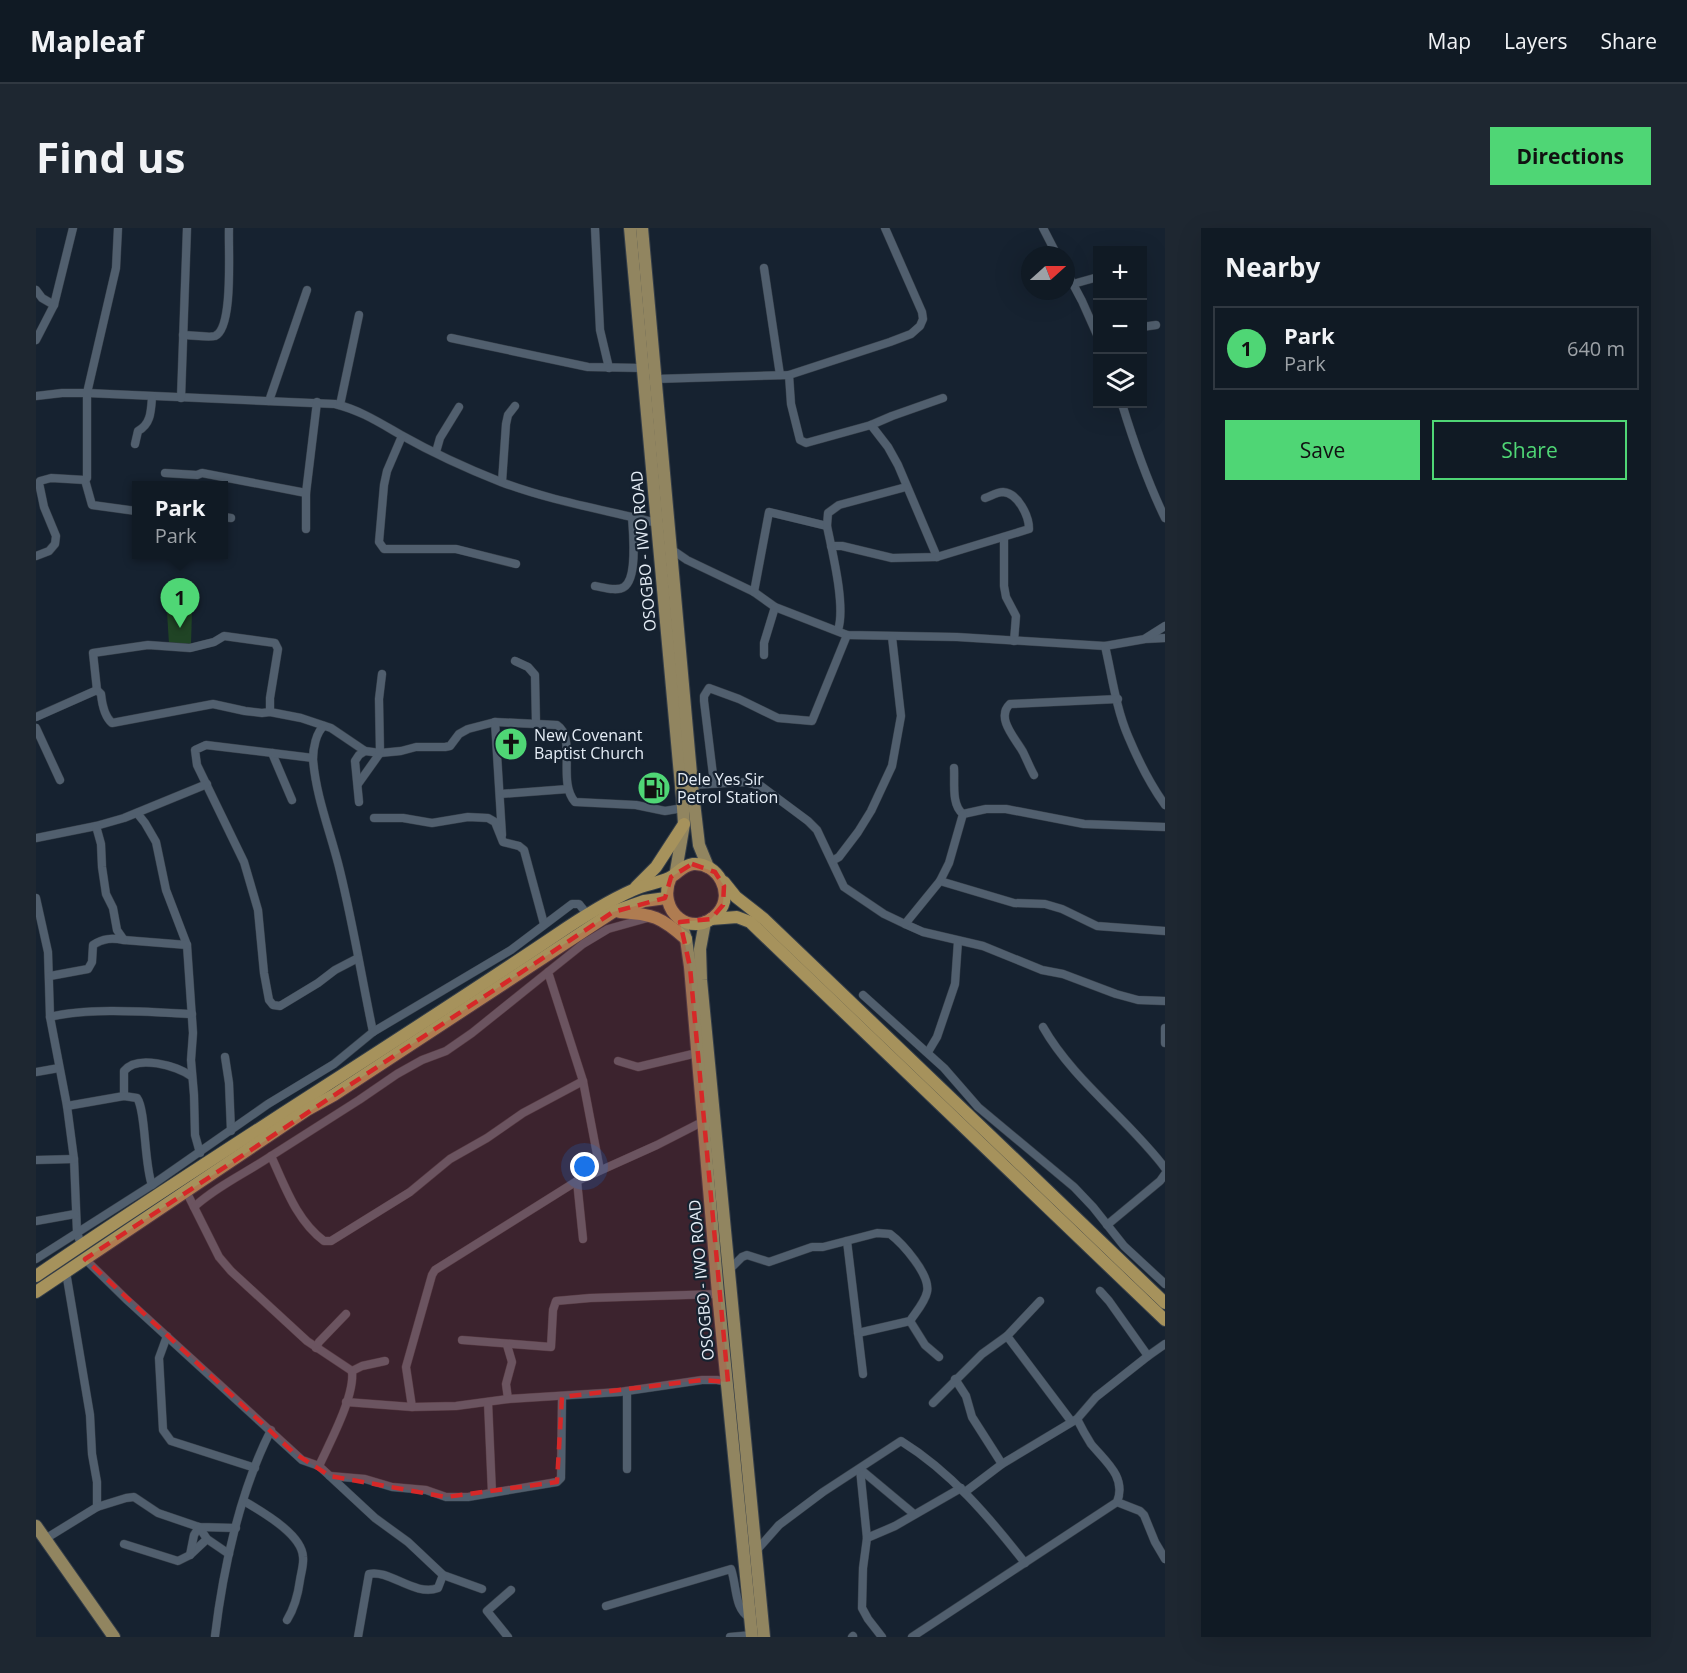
<!DOCTYPE html>
<meta charset="utf-8">
<style>
:root{--surface:#101a24;--page:#1e2731;--text:#f1f3f6;--muted:#9ca1a6;--line:#303841;--accent:#4fd675}
body{margin:0;font-family:"Open Sans",sans-serif;background:var(--page);color:var(--text)}
.controls{position:absolute;right:18px;top:18px;display:grid;overflow:hidden;border-radius:0px;box-shadow:0 6px 24px #0002}
.controls button{width:54px;height:54px;display:grid;place-items:center;padding:0;border:0;border-bottom:2px solid var(--line);background:var(--surface);color:var(--text);font:30px sans-serif}
.compass{position:absolute;left:985px;top:18px;width:54px;height:54px;border-radius:50%;background:var(--surface);box-shadow:0 6px 24px #0002;rotate:69deg}
.you{position:absolute;left:549px;top:939px;width:21px;height:21px;margin:-15px;border:4px solid #fff;border-radius:50%;background:#1a73e8;box-shadow:0 0 0 9px #1a73e833}
.badge{display:grid;place-items:center;width:39px;height:39px;border-radius:50%;background:var(--accent);color:#111;font-size:20px;font-weight:700}
.pin{position:absolute;translate:-50% -50px;filter:drop-shadow(0 2px 3px #0008)}
.pin::after{content:'';position:absolute;top:32px;width:21px;height:18px;background:inherit;clip-path:polygon(0 0,100% 0,50% 100%)}
.popup{position:absolute;left:96px;top:253px;width:96px;height:78px;box-sizing:border-box;display:grid;place-content:center;border-radius:0px;background:var(--surface);filter:drop-shadow(0 2px 4px #0005);font-size:20px;white-space:nowrap;color:var(--muted)}
.popup b{font-size:22px;color:var(--text)}
.popup::after{content:'';position:absolute;left:50%;top:100%;margin-left:-12px;border:12px solid transparent;border-top-color:var(--surface)}
.list{margin:0;padding:0;list-style:none}
h2{display:flex;justify-content:space-between;align-items:center;height:78px;margin:0;padding:0 24px;font-size:26px}
h2 small{font-size:20px;font-weight:400;color:var(--muted)}
.list li{display:grid;grid-template-columns:39px 1fr auto;gap:18px;align-items:center;box-sizing:border-box;height:84px;margin:0 12px 12px;padding:0 12px;border:2px solid var(--line);border-radius:0px}
.list b{display:block;font-size:22px;white-space:nowrap}
.list p{margin:0;font-size:20px;white-space:nowrap;color:var(--muted)}
.list em{font-size:20px;font-style:normal;color:var(--muted)}
.actions{display:flex;gap:12px;padding:18px 24px}
.actions a{flex:1;padding:14px 0;border:2px solid var(--accent);border-radius:0px;text-align:center;font-size:21px;color:var(--accent)}
.actions .main{background:var(--accent);color:#111}
.icon{flex:none;width:33px;height:33px;fill:none;stroke:currentColor;stroke-width:2;stroke-linecap:round;stroke-linejoin:round}
.map{position:relative;flex:none;width:1129px;height:1409px;overflow:hidden;border-radius:0px}
header{display:flex;align-items:center;gap:36px;box-sizing:border-box;height:84px;padding:0 30px;background:var(--surface);border-bottom:2px solid var(--line)}
header strong{font-size:28px}
nav{display:flex;gap:33px;margin-inline-start:auto;font-size:21px}
.intro{display:flex;align-items:center;justify-content:space-between;box-sizing:border-box;height:144px;padding:0 36px}
h1{margin:0;font-size:42px}
.button{padding:15px 27px;border-radius:0px;background:var(--accent);color:#111;font-size:21px;font-weight:700}
main{display:flex;gap:36px;padding:0 36px}
aside{flex:1;background:var(--surface);border-radius:0px;box-shadow:0 6px 24px #0002}
.map>svg:first-child{display:block}
</style>
<header>
<strong>Mapleaf</strong>
<nav><a>Map</a><a>Layers</a><a>Share</a></nav>
</header>
<div class="intro"><h1>Find us</h1><a class="button">Directions</a></div>
<main>
<div class="map">
<svg width="1129" height="1409" viewBox="0 0 1129 1409">
<rect width="100%" height="100%" fill="#162230"/>
<!-- green -->
<path fill="#204425" d="M156,383L155,416H133L131,384Z"/>
<g fill="none" stroke-linecap="round" stroke-linejoin="round">
<!-- minor casing -->
<g stroke="#353e48" stroke-width="9">
<g id="minor">
<path d="M559,0L564,102L573,140"/>
<path d="M1007,0L1021,27"/>
<path d="M728,40L744,147"/>
<path d="M1030,43L1046,73L1062,109"/>
<path d="M1037,56L1062,49"/>
<path d="M0,62L6,70L18,77"/>
<path d="M1106,99L1120,97"/>
<path d="M147,107C156,107 173,110 179,108C198,100 192,19 193,0"/>
<path d="M415,110L552,139L607,140"/>
<path d="M0,112L18,77L37,0"/>
<path d="M753,147L755,176L764,212L770,215L835,197L856,188L907,170"/>
<path d="M619,151L753,147L854,114L875,106L884,98L887,91L886,84L849,0"/>
<path d="M0,168L26,165H51L299,176C324,182 344,195 365,207C397,225 432,241 465,254C515,273 570,282 621,295"/>
<path d="M145,170L151,0"/>
<path d="M233,173L271,62"/>
<path d="M1086,176C1098,215 1111,253 1129,290"/>
<path d="M304,177L323,87"/>
<path d="M835,197L852,219L862,237L901,329"/>
<path d="M366,208L351,243L348,257L343,314L348,321H420L480,336"/>
<path d="M99,216L102,203C115,196 115,183 116,169"/>
<path d="M400,224L404,210L423,179"/>
<path d="M129,245L161,247L166,245L270,265"/>
<path d="M49,252L56,277L100,283"/>
<path d="M466,254L470,196L472,187L479,178"/>
<path d="M188,289L195,290"/>
<path d="M270,301V265L281,174"/>
<path d="M968,309V358L970,369L980,388L978,413"/>
<path d="M795,318H806L856,330L901,329L993,301C993,288 982,265 967,264C961,264 955,268 949,270"/>
<path d="M635,321L651,332L718,364L739,379L811,407L921,409L1069,418L1109,411L1129,410"/>
<path d="M0,328L13,323L19,316L20,308L8,279L3,255L4,253L15,250L49,252L51,250V165L80,40L82,0"/>
<path d="M559,358C566,359 581,364 588,359C602,350 597,304 596,289"/>
<path d="M718,364L733,284L791,298"/>
<path d="M802,402C810,378 796,323 791,298L792,285L803,277L870,259"/>
<path d="M1110,410L1129,398"/>
<path d="M1069,418C1076,448 1080,480 1092,508C1102,532 1114,556 1129,577"/>
<path d="M728,427V415L739,379"/>
<path d="M479,433L492,439L499,447L500,496"/>
<path d="M234,484V470L242,421L239,415L188,408L178,414L154,420L112,417L57,425L61,462L65,466C66,476 68,488 76,495L177,476L209,483L226,485L234,484L265,490L295,500L329,523L344,525L365,523L380,519H409L414,518L423,506L432,501L459,494L521,497C541,510 521,554 539,574L600,577L629,583L647,580"/>
<path d="M0,489L61,462"/>
<path d="M459,494L466,607"/>
<path d="M288,498C280,504 277,521 277,531C280,570 295,605 304,643C317,696 326,751 337,804"/>
<path d="M0,500L24,552"/>
<path d="M236,525L256,572"/>
<path d="M277,530L170,517L159,522L161,537L208,634L222,682L228,745L233,772L237,777L244,778L282,755L299,742L322,730"/>
<path d="M918,540C919,554 915,577 927,586"/>
<path d="M998,547C994,540 991,532 987,524C980,511 959,490 974,476L1082,471"/>
<path d="M678,555L668,473V468L673,460L703,471L742,490L776,493L811,407"/>
<path d="M322,556L344,525L343,471L346,446"/>
<path d="M656,557L709,554L725,558L772,593L781,602L808,659L848,686L869,696L887,704L947,718L1006,742L1027,746L1080,766L1102,772L1129,773"/>
<path d="M464,566L532,561"/>
<path d="M323,574L319,533L323,527L329,523"/>
<path d="M101,585L109,595L120,614L130,662L151,717L157,805L155,832L158,867L159,907L164,925"/>
<path d="M927,586L950,581H970L1048,596L1129,599"/>
<path d="M338,590H367L396,595L432,589L452,590L459,594L467,614L483,618L488,622L508,696"/>
<path d="M0,610L60,598L88,590L171,556"/>
<path d="M796,633L803,629L822,604L835,583L856,538L865,488L856,409"/>
<path d="M904,653L978,675L1009,676L1026,681L1061,698L1129,703"/>
<path d="M0,670L12,724L14,789L31,878L38,931L41,1004L45,1017"/>
<path d="M869,696L904,653L913,635L927,586"/>
<path d="M88,712L151,717"/>
<path d="M14,748L52,741L56,734L57,717C67,710 76,710 88,712L81,702L77,680L70,666L66,639L65,616L60,598"/>
<path d="M827,767L908,840L942,879L1038,959L1057,979L1088,1018L1129,1056"/>
<path d="M14,789C53,779 114,784 156,786"/>
<path d="M1007,799C1037,852 1092,891 1129,940"/>
<path d="M1129,800V815"/>
<path d="M892,824L901,809L919,756L922,713"/>
<path d="M189,829L193,855L195,903"/>
<path d="M582,833L602,839L661,825"/>
<path d="M0,844L23,840"/>
<path d="M88,868V843C101,826 141,838 155,848"/>
<path d="M31,878L88,868L101,870C110,882 108,936 116,957"/>
<path d="M235,928L323,872L361,846L386,832L410,823L436,805L512,744"/>
<path d="M0,932L38,931"/>
<path d="M564,942L547,853L512,744L547,716L572,701L615,689"/>
<path d="M541,953L547,1011"/>
<path d="M150,963L183,1029L195,1043L271,1113L316,1143"/>
<path d="M158,979C181,958 210,945 235,928C249,958 260,992 288,1013H295L374,964L414,931L451,910L487,885L547,853"/>
<path d="M0,993L39,986"/>
<path d="M1071,997L1124,953L1129,946"/>
<path d="M811,1013L827,1146"/>
<path d="M0,1031L116,957L232,876L298,836L337,804L475,722L536,676H543L551,686"/>
<path d="M49,1031L90,1071L266,1232L283,1238L339,1290L372,1314L407,1347L446,1361"/>
<path d="M694,1041L706,1029L711,1027L733,1034L776,1019H787L841,1005L854,1006C866,1015 895,1047 891,1064C889,1074 880,1084 874,1093L822,1105"/>
<path d="M30,1044L54,1187L56,1226L61,1254V1279"/>
<path d="M1064,1063L1073,1073L1112,1128"/>
<path d="M874,1093L889,1117L903,1129"/>
<path d="M131,1108L123,1130L127,1202L135,1213L219,1240"/>
<path d="M971,1108L1035,1193"/>
<path d="M426,1112L515,1119L517,1082L520,1073L554,1070L682,1066"/>
<path d="M471,1117L476,1134L470,1156L472,1171"/>
<path d="M280,1120L283,1114L310,1086"/>
<path d="M316,1143L326,1138L349,1133"/>
<path d="M919,1151L930,1168L936,1189L966,1236"/>
<path d="M591,1163V1241"/>
<path d="M310,1174L376,1179L420,1178L472,1171L584,1164L666,1152H681L692,1154"/>
<path d="M452,1174L456,1265"/>
<path d="M897,1175L946,1126L971,1108L1004,1073"/>
<path d="M376,1179L370,1139L396,1047L399,1042L541,953L621,917L668,893"/>
<path d="M283,1238C294,1214 319,1168 316,1143"/>
<path d="M824,1241L831,1310L827,1340L826,1380L832,1391L846,1409"/>
<path d="M824,1241L878,1286"/>
<path d="M294,1248L329,1251L356,1259L390,1262L410,1269H432L521,1254L525,1250L526,1169"/>
<path d="M929,1264L966,1236L1041,1191L1060,1169L1112,1128L1129,1116"/>
<path d="M208,1273C226,1284 266,1306 267,1329C268,1336 265,1345 264,1352C262,1367 259,1379 251,1392"/>
<path d="M1081,1274L1104,1283L1108,1287L1119,1314L1129,1331"/>
<path d="M831,1310L859,1298L925,1260"/>
<path d="M9,1311L61,1279L90,1270L98,1269L122,1285L163,1299L200,1300"/>
<path d="M88,1316L142,1333L154,1327L171,1311"/>
<path d="M720,1323L743,1297L787,1264L865,1213C915,1244 953,1289 989,1335"/>
<path d="M154,1327L158,1307L163,1299L171,1311L193,1326"/>
<path d="M570,1378L695,1341C701,1358 698,1381 714,1390"/>
<path d="M179,1408C187,1341 204,1263 235,1202"/>
<path d="M322,1409L333,1346C353,1341 379,1369 402,1360L407,1347"/>
<path d="M472,1409L451,1383L475,1362"/>
<path d="M694,1409L716,1407"/>
<path d="M816,1409L817,1408"/>
<path d="M876,1409L1081,1274C1091,1249 1069,1233 1055,1216C1050,1208 1045,1199 1041,1191"/>
</g>
</g>
<!-- primary casing -->
<g stroke="#353e48" stroke-width="14">
<g id="primary">
<path d="M594,0L647,580L648,596L640,643"/>
<path d="M606,0L656,557L663,617L672,639"/>
<path d="M669,694L664,721L665,752L728,1409"/>
<path d="M647,702L650,711L654,739L682,1066L716,1409"/>
<path d="M0,1298L78,1409"/>
</g>
</g>
<!-- trunk casing -->
<g stroke="#353e48" stroke-width="14">
<g id="trunk">
<path d="M688,654L700,669L728,691L1129,1075"/>
<path d="M600,659L620,639L648,596"/>
<path d="M584,684C617,686 625,689 650,711"/>
<path d="M675,691L701,689L714,694L1129,1092"/>
<path d="M0,1048C171,931 348,823 520,707C545,690 570,674 597,662C608,657 622,655 633,650C642,646 645,638 657,636C682,634 699,666 682,685C657,713 619,683 635,649"/>
<path d="M0,1064L271,882L298,867L577,684L608,673L630,670"/>
</g>
</g>
<!-- minor -->
<use href="#minor" stroke="#515f6e" stroke-width="8"/>
<!-- primary -->
<use href="#primary" stroke="#918560" stroke-width="12"/>
<!-- trunk -->
<use href="#trunk" stroke="#a6925c" stroke-width="12"/>
</g>
<!-- marked area -->
<path fill="#d62828" fill-opacity="0.2" stroke="#d62828" stroke-width="4.5" stroke-dasharray="12 8" stroke-linejoin="round" d="M656,636L679,644L688,658L687,677L675,691L644,694L654,739L692,1154L666,1152L526,1169L521,1254L410,1269L294,1248L258,1225L49,1031L577,684L629,670L635,649Z"/>
<!-- icons -->
<defs>
<g id="church-disc" transform="scale(1.725)"><circle r="9.5" fill="#4fd675" stroke="#162230"/><path d="M-1.2-6h2.4v3.5h3.3v2.4h-3.3V6h-2.4V-.1h-3.3v-2.4h3.3Z" fill="#111"/></g>
<g id="fuel-disc" transform="scale(1.725)"><circle r="9.5" fill="#4fd675" stroke="#162230"/><path d="M-5.5-6h7V0h2V4h1.3V-2.5L3-4.5l.8-.8L6-3V5H2.5V1h-1V6h-7ZM-4.2-4.7v3.2H.2V-4.7Z" fill="#111"/></g>
</defs>
<g fill-rule="evenodd">
<use href="#church-disc" x="475" y="516"/>
<use href="#fuel-disc" x="618" y="560"/>
</g>
<g text-anchor="middle" dominant-baseline="central" stroke-width="4.5" stroke-linejoin="round" paint-order="stroke">
<!-- street labels -->
<g font-size="16" fill="#e5edf6" stroke="#162230">
<text transform="translate(607 323) rotate(-95)">OSOGBO - IWO ROAD</text>
<text transform="translate(665 1052) rotate(-95)">OSOGBO - IWO ROAD</text>
</g>
<!-- poi labels -->
<g font-size="16" fill="#e5edf6" stroke="#162230" text-anchor="start">
<text x="498" y="507">New Covenant<tspan x="498" dy="18">Baptist Church</tspan></text>
<text x="641" y="551">Dele Yes Sir<tspan x="641" dy="18">Petrol Station</tspan></text>
</g>
</g>
</svg>
<div class="controls">
<button>+</button>
<button>−</button>
<button><svg class="icon" aria-label="layers" viewBox="0 0 24 24"><path d="M12 4l9 5-9 5-9-5zM3 14l9 5 9-5"/></svg></button>
</div>
<svg class="compass" viewBox="-18 -18 36 36"><path d="M0-13l5 13h-10z" fill="#e53935"/><path d="M0 13l5-13h-10z" fill="#9ca1a6"/></svg>
<div class="you"></div>
<div class="pin badge" style="left:144px;top:400px">1</div>
<div class="popup"><b>Park</b>Park</div>
</div>
<aside>
<h2>Nearby<small></small></h2>
<ul class="list">
<li><span class="badge">1</span><div><b>Park</b><p>Park</p></div><em>640 m</em></li>
</ul>
<div class="actions"><a class="main">Save</a><a>Share</a></div>
</aside>
</main>
